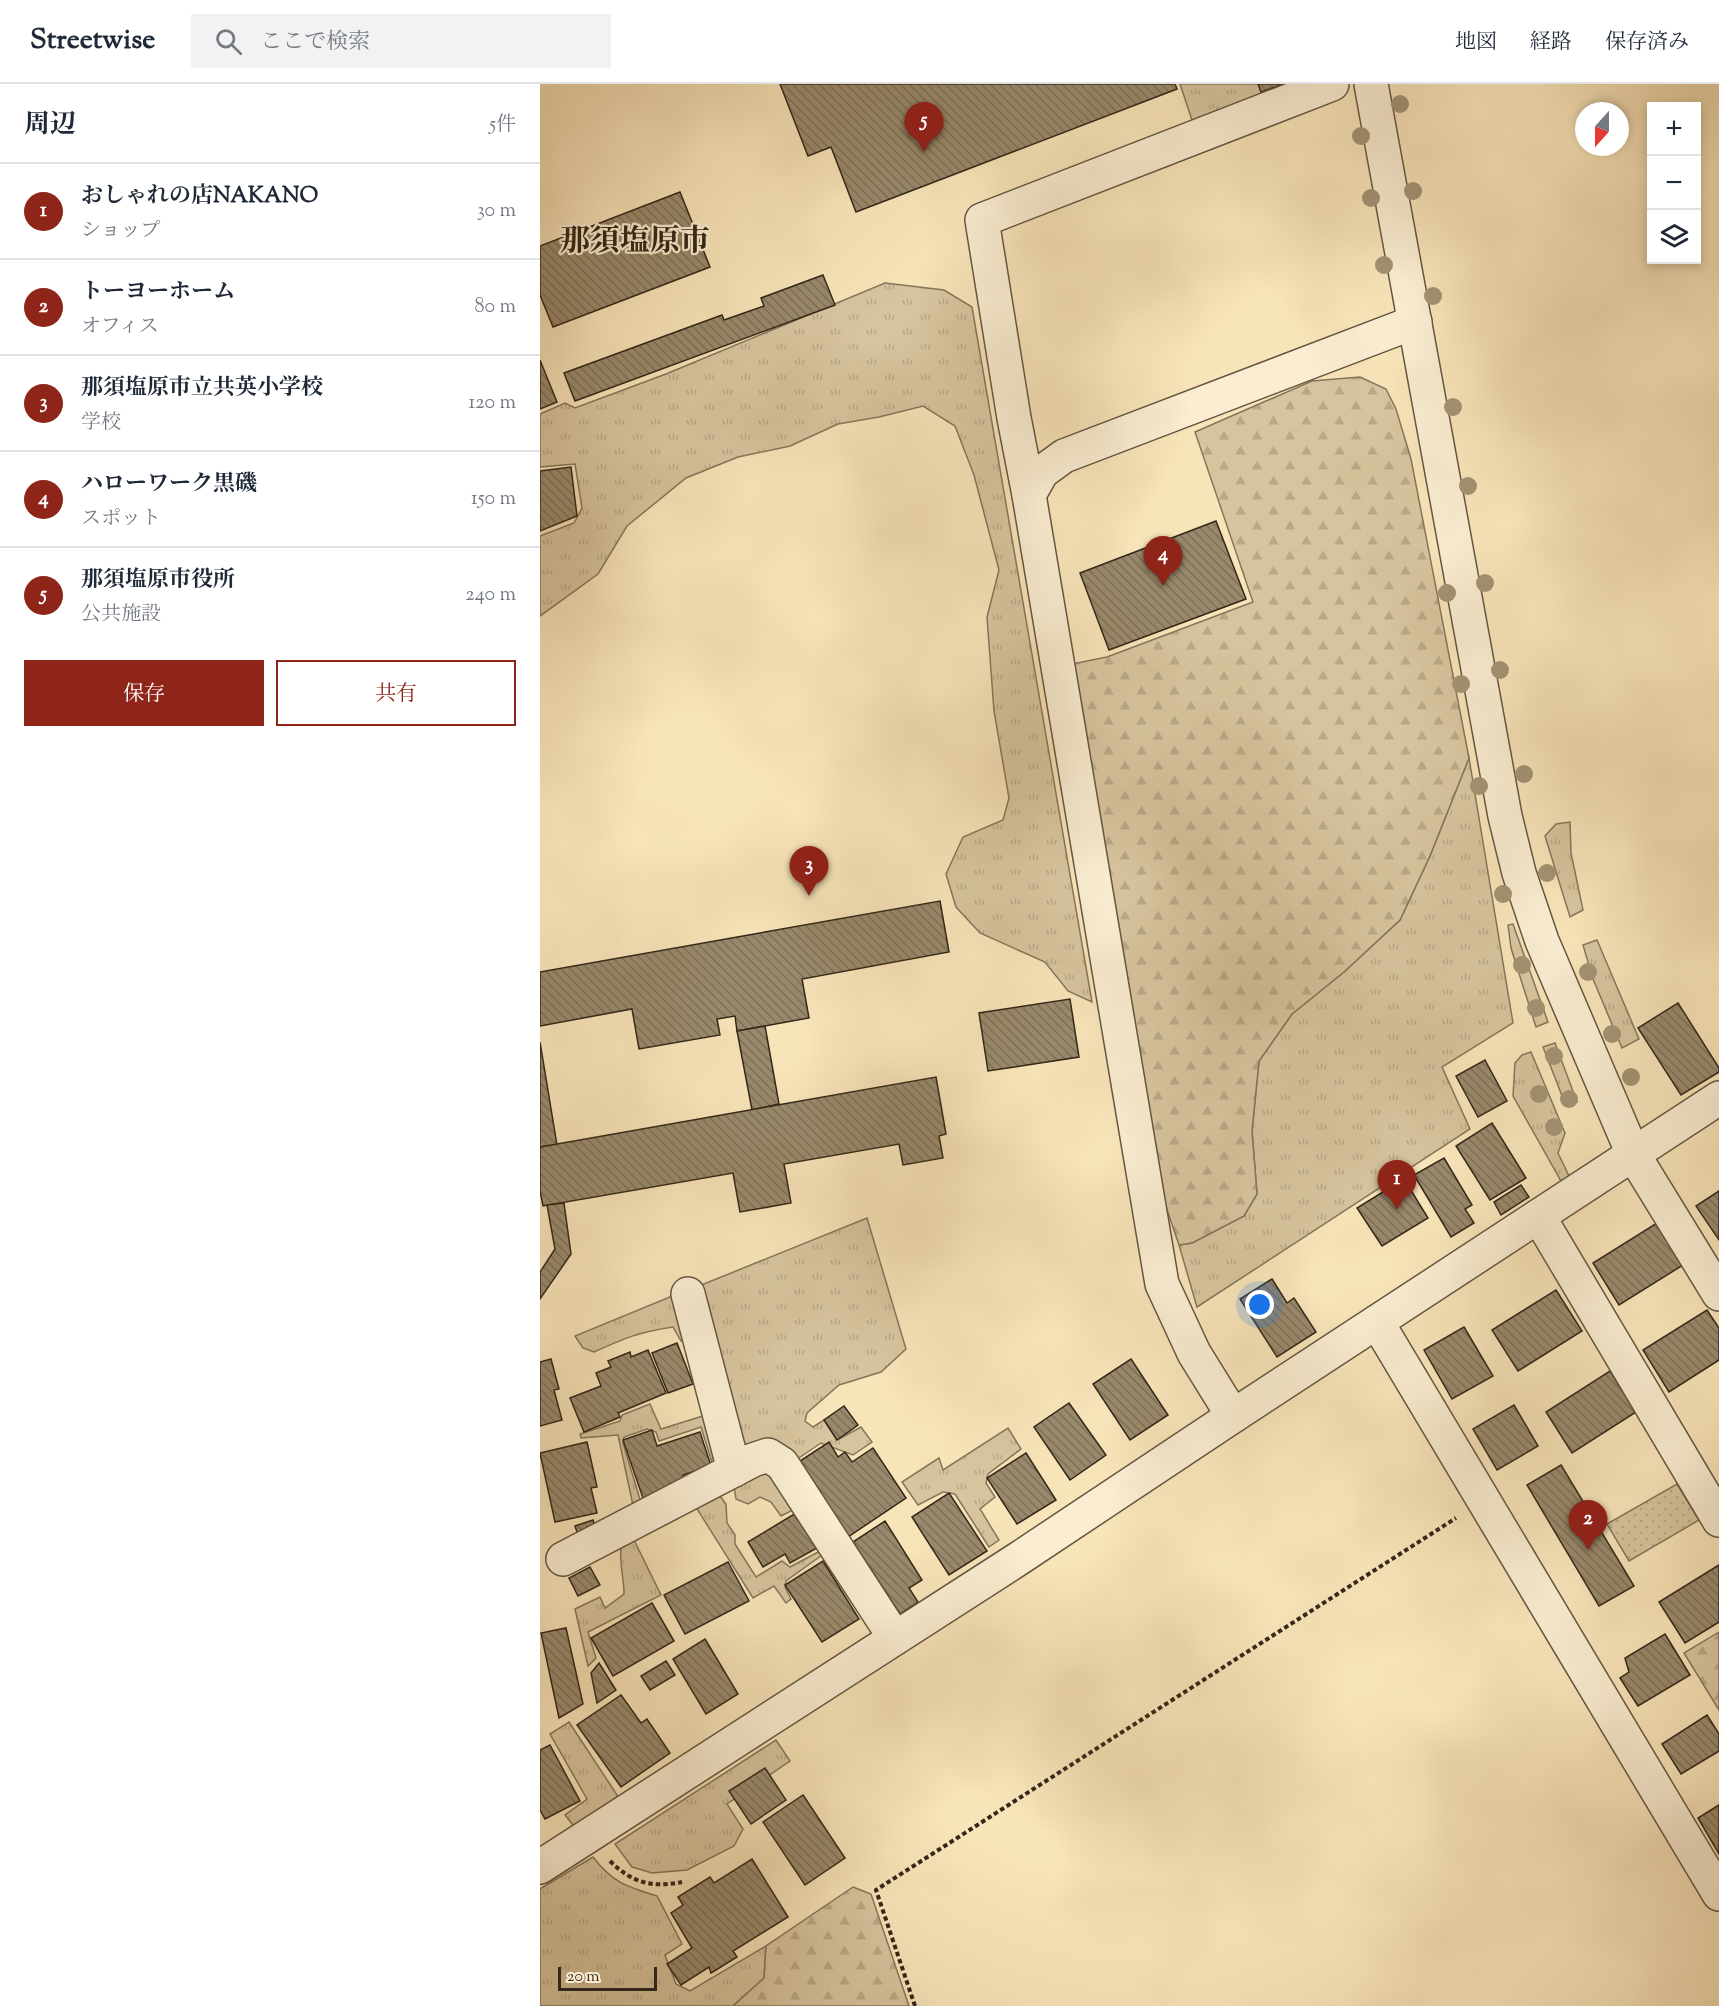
<!DOCTYPE html>
<html lang="ja">
<meta charset="utf-8">
<style>
:root{--surface:#fff;--page:#f2f2f3;--text:#1f2937;--muted:#747a83;--line:#e0e1e3;--accent:#8f2418}
body{margin:0;font-family:"Sorts Mill Goudy","Noto Serif JP",serif;background:var(--page);color:var(--text)}
.controls{position:absolute;right:18px;top:18px;display:grid;overflow:hidden;border-radius:0px;box-shadow:0 3px 9px #0003}
.controls button{width:54px;height:54px;display:grid;place-items:center;padding:0;border:0;border-bottom:2px solid var(--line);background:var(--surface);color:var(--text);font:30px sans-serif}
.compass{position:absolute;left:1035px;top:18px;width:54px;height:54px;border-radius:50%;background:var(--surface);box-shadow:0 3px 9px #0003;rotate:201deg}
.scale{position:absolute;left:18px;bottom:15px;width:99px;box-sizing:border-box;padding-left:6px;border:3px solid #332718;border-top:0;font-size:16px;line-height:21px;white-space:nowrap;color:#332718;-webkit-text-stroke:4px #faedd2;paint-order:stroke}
.you{position:absolute;left:720px;top:1221px;width:21px;height:21px;margin:-15px;border:4px solid #fff;border-radius:50%;background:#1a73e8;box-shadow:0 0 0 9px #1a73e833}
.badge{display:grid;place-items:center;width:39px;height:39px;border-radius:50%;background:var(--accent);color:#fff;font-size:20px;font-weight:700}
.pin{position:absolute;translate:-50% -50px;filter:drop-shadow(0 2px 3px #0008)}
.pin::after{content:'';position:absolute;top:32px;width:21px;height:18px;background:inherit;clip-path:polygon(0 0,100% 0,50% 100%)}
.list{margin:0;padding:0;list-style:none}
h2{display:flex;justify-content:space-between;align-items:center;height:78px;margin:0;padding:0 24px;font-size:26px}
h2 small{font-size:20px;font-weight:400;color:var(--muted)}
.list li{display:grid;grid-template-columns:39px 1fr auto;gap:18px;align-items:center;box-sizing:border-box;height:96px;padding:0 24px;border-top:2px solid var(--line)}
.list b{display:block;font-size:22px;white-space:nowrap}
.list p{margin:0;font-size:20px;white-space:nowrap;color:var(--muted)}
.list em{font-size:20px;font-style:normal;color:var(--muted)}
.actions{display:flex;gap:12px;padding:18px 24px}
.actions a{flex:1;padding:14px 0;border:2px solid var(--accent);border-radius:0px;text-align:center;font-size:21px;color:var(--accent)}
.actions .main{background:var(--accent);color:#fff}
.icon{flex:none;width:33px;height:33px;fill:none;stroke:currentColor;stroke-width:2;stroke-linecap:round;stroke-linejoin:round}
.map{position:relative;flex:none;width:1179px;height:1922px;overflow:hidden}
header{display:flex;align-items:center;gap:36px;box-sizing:border-box;height:84px;padding:0 30px;background:var(--surface);border-bottom:2px solid var(--line)}
header strong{font-size:28px}
nav{display:flex;gap:33px;margin-inline-start:auto;font-size:21px}
.search{width:420px;height:54px;background:var(--page);display:flex;align-items:center;gap:15px;box-sizing:border-box;padding:0 21px;border-radius:0px;color:var(--muted);font-size:22px}
main{display:flex}
aside{flex:1;background:var(--surface)}
.map>svg:first-child{display:block}
</style>
<header>
<strong>Streetwise</strong>
<div class="search"><svg class="icon" aria-label="search" viewBox="0 0 24 24"><circle cx="10" cy="10" r="6"/><path d="M15 15l6 6"/></svg>ここで検索</div>
<nav><a>地図</a><a>経路</a><a>保存済み</a></nav>
</header>
<main>
<aside>
<h2>周辺<small>5件</small></h2>
<ul class="list">
<li><span class="badge">1</span><div><b>おしゃれの店NAKANO</b><p>ショップ</p></div><em>30 m</em></li>
<li><span class="badge">2</span><div><b>トーヨーホーム</b><p>オフィス</p></div><em>80 m</em></li>
<li><span class="badge">3</span><div><b>那須塩原市立共英小学校</b><p>学校</p></div><em>120 m</em></li>
<li><span class="badge">4</span><div><b>ハローワーク黒磯</b><p>スポット</p></div><em>150 m</em></li>
<li><span class="badge">5</span><div><b>那須塩原市役所</b><p>公共施設</p></div><em>240 m</em></li>
</ul>
<div class="actions"><a class="main">保存</a><a>共有</a></div>
</aside>
<div class="map">
<svg width="1179" height="1922" viewBox="0 0 1179 1922">
<defs>
<pattern id="grass-tufts" width="24" height="20" patternUnits="userSpaceOnUse" patternTransform="scale(1.5)"><rect width="24" height="20" fill="#d7c49e"/><path d="M3 7l-1-3M5 7V3M7 7l1-3M15 17l-1-3M17 17v-4M19 17l1-3" fill="none" stroke="#b9a887"/></pattern>
<pattern id="forest-firs" width="22" height="20" patternUnits="userSpaceOnUse" patternTransform="scale(1.5)"><rect width="22" height="20" fill="#d7c49e"/><path d="M5 1l3.5 6h-7zM16 11l3.5 6h-7z" fill="#b9a887"/></pattern>
<pattern id="park-dots" width="8" height="8" patternUnits="userSpaceOnUse" patternTransform="scale(1.5)"><rect width="8" height="8" fill="#d7c49e"/><path d="M2 2h.1M6 6h.1" fill="none" stroke="#b9a887" stroke-width="1.8" stroke-linecap="round"/></pattern>
<pattern id="building-back-hatch" width="6" height="6" patternUnits="userSpaceOnUse" patternTransform="scale(1.5)"><rect width="6" height="6" fill="#99896c"/><path d="M-1 5l2 2M0 0l6 6M5-1l2 2" fill="none" stroke="#7d7058"/></pattern>
</defs>
<rect width="100%" height="100%" fill="#f8e4b9"/>
<filter id="stains"><feTurbulence type="fractalNoise" baseFrequency=".00333" numOctaves="4"/><feColorMatrix values="0 0 0 0 .2 0 0 0 0 .09 0 0 0 0 .02 0 0 0 .5 -.17"/></filter>
<radialGradient id="worn" r=".72"><stop offset=".6" stop-color="#630" stop-opacity="0"/><stop offset="1" stop-color="#630" stop-opacity=".3"/></radialGradient>
<!-- grass -->
<g fill="url(#grass-tufts)" stroke="#85765b" stroke-width="1.5">
<path d="M640,0H766L655,45Z"/>
<path d="M345,199L404,206L432,223L552,918L528,907L505,878L440,849L416,823L406,790L423,753L463,736L469,714L454,627L447,533L459,486L434,391L415,342L383,322L339,333L298,340L250,362L198,373L146,394L87,442L58,490L0,532V452L34,439L42,424L35,380L0,383V330L25,319L35,324L126,290Z"/>
<path d="M929,674L973,939L902,983L930,1045L657,1223L639,1161L652,1159L704,1132L717,1110L712,1047L719,977L752,930L804,888L860,836L890,772Z"/>
<path d="M1030,738L1031,769L1043,826L1030,833L1005,752L1016,740Z"/>
<path d="M973,840L1008,938L996,943L971,864L968,841Z"/>
<path d="M1057,856L1099,955L1082,964L1053,895L1043,861Z"/>
<path d="M1015,959L1037,1018L1026,1022L1003,963Z"/>
<path d="M991,968L1025,1049L1018,1069L1030,1094L1021,1097L973,1012L975,979L982,971Z"/>
<path d="M327,1134L366,1265L341,1288L299,1301L267,1329L265,1337L273,1343L284,1336L297,1356L321,1343L332,1358L313,1371L281,1359L253,1378L205,1371L154,1204Z"/>
<path d="M137,1210L149,1260L141,1257L133,1243C99,1248 85,1254 54,1268L43,1264L35,1252Z"/>
<path d="M110,1320L121,1345L166,1331L179,1383L174,1385L161,1343L119,1357L116,1348L107,1345L84,1353L83,1359L102,1422L94,1426L78,1351L41,1354L40,1350L80,1337L82,1331Z"/>
<path d="M468,1344L481,1365L448,1390L446,1399L455,1413L440,1425L459,1456L449,1463L415,1410L403,1408L378,1421L362,1398L399,1374L403,1386Z"/>
<path d="M224,1386L235,1395L255,1425L241,1432L231,1418L220,1413L208,1420L196,1415L194,1402Z"/>
<path d="M177,1408L186,1420L187,1439L195,1451V1460L216,1493L242,1477L250,1483L280,1467L282,1471L246,1497L245,1503L251,1515L246,1519L234,1502L213,1514L154,1420Z"/>
<path d="M93,1454L121,1511L48,1548L56,1574L48,1582L35,1525L60,1513L65,1524L84,1510C84,1493 79,1479 81,1463Z"/>
<path d="M29,1638L79,1714L36,1745L25,1731L47,1715L10,1650Z"/>
<path d="M236,1656L250,1677L187,1720L203,1745L194,1762L147,1786L112,1789L92,1783L75,1760Z"/>
<path d="M53,1773C73,1799 87,1803 117,1812L142,1860L125,1871L136,1900L150,1907L226,1862L224,1894L193,1922H0V1805Z"/>
</g>
<!-- forest -->
<g fill="url(#forest-firs)" stroke="#85765b" stroke-width="1.5">
<path d="M820,293L846,305L856,325L871,375L929,674L890,772L860,836L804,888L752,930L719,977L712,1047L717,1110L704,1132L652,1159L639,1161L623,1114L532,580L567,573L713,518L655,348L772,297Z"/>
<path d="M1179,1548V1626L1144,1569Z"/>
<path d="M313,1803L331,1810L369,1922H193L224,1894L226,1862Z"/>
</g>
<!-- park -->
<path fill="url(#park-dots)" stroke="#85765b" stroke-width="1.5" d="M1137,1400L1159,1436L1089,1477L1067,1440Z"/>
<!-- building -->
<g fill="url(#building-back-hatch)" stroke="#332718" stroke-width="1.5">
<path d="M240,0H635L637,5L316,128L291,63L268,72Z"/>
<path d="M718,0H743L721,8Z"/>
<path d="M140,108L170,183L13,243L0,211V162Z"/>
<path d="M283,191L295,221L35,317L24,289L182,231L184,236L224,222L221,214Z"/>
<path d="M0,276L17,318L0,325Z"/>
<path d="M31,383L37,432L0,447V387Z"/>
<path d="M676,437L706,515L569,566L540,489Z"/>
<path d="M400,817L409,868L262,895L269,934L197,947L195,932L177,935L180,951L99,965L92,925L0,942V888Z"/>
<path d="M530,915L539,973L448,987L439,929Z"/>
<path d="M1138,919L1179,984V988L1141,1011L1098,944Z"/>
<path d="M225,942L239,1020L212,1026L197,947Z"/>
<path d="M0,958L17,1061L0,1063Z"/>
<path d="M945,976L967,1017L938,1033L916,992Z"/>
<path d="M396,993L406,1050L399,1052L403,1074L363,1081L359,1060L244,1080L251,1119L200,1128L193,1089L3,1122L0,1107V1063Z"/>
<path d="M952,1039L986,1094L950,1116L916,1062Z"/>
<path d="M904,1074L932,1121L925,1125L934,1139L911,1153L874,1091Z"/>
<path d="M864,1095L888,1134L842,1162L817,1124Z"/>
<path d="M981,1101L989,1113L961,1131L954,1118Z"/>
<path d="M1179,1107V1156L1156,1122Z"/>
<path d="M24,1119L31,1170L0,1215V1188L15,1165L7,1121Z"/>
<path d="M1117,1139L1143,1181L1079,1221L1053,1179Z"/>
<path d="M732,1195L747,1219L754,1214L776,1248L737,1273L700,1215Z"/>
<path d="M1016,1206L1042,1247L978,1287L952,1246Z"/>
<path d="M1167,1226L1179,1244V1276L1129,1308L1103,1266Z"/>
<path d="M924,1243L953,1292L912,1315L884,1266Z"/>
<path d="M137,1259L153,1300L128,1309L112,1269Z"/>
<path d="M108,1266L126,1309L78,1329L80,1333L44,1348L30,1314L61,1302L56,1289L71,1283L68,1277L90,1268L91,1273Z"/>
<path d="M11,1275L19,1305L14,1306L22,1336L0,1342V1278Z"/>
<path d="M591,1275L628,1331L590,1356L553,1300Z"/>
<path d="M1070,1287L1096,1328L1032,1369L1006,1328Z"/>
<path d="M529,1319L566,1371L530,1396L494,1343Z"/>
<path d="M974,1321L998,1362L957,1386L933,1345Z"/>
<path d="M304,1322L318,1341L297,1356L284,1336Z"/>
<path d="M112,1346L117,1362L160,1348L171,1382L143,1391L146,1400L103,1414L83,1356Z"/>
<path d="M47,1358L57,1403L51,1404L57,1429L15,1438L0,1369Z"/>
<path d="M289,1358L298,1373L305,1368L312,1378L333,1364L366,1414L308,1453L257,1379Z"/>
<path d="M486,1369L516,1416L477,1440L447,1394Z"/>
<path d="M1021,1381L1094,1502L1059,1522L987,1401Z"/>
<path d="M409,1409L447,1467L409,1491L372,1433Z"/>
<path d="M256,1429L277,1464L250,1479L245,1470L223,1483L208,1458Z"/>
<path d="M53,1436L56,1444L38,1451L35,1442Z"/>
<path d="M345,1437L382,1496L369,1504L378,1518L360,1530L313,1458Z"/>
<path d="M283,1477L319,1535L282,1558L245,1501Z"/>
<path d="M188,1478L209,1517L145,1550L124,1511Z"/>
<path d="M1179,1481V1538L1145,1559L1119,1518Z"/>
<path d="M50,1483L60,1501L38,1512L29,1494Z"/>
<path d="M112,1519L134,1557L73,1592L51,1554Z"/>
<path d="M26,1544L43,1620L19,1634L1,1549Z"/>
<path d="M1125,1550L1150,1591L1098,1622L1080,1594L1089,1588L1085,1574Z"/>
<path d="M165,1555L198,1610L166,1630L133,1575Z"/>
<path d="M126,1577L135,1591L110,1606L101,1592Z"/>
<path d="M59,1579L76,1606L57,1619L51,1589Z"/>
<path d="M81,1611L101,1639L107,1635L130,1669L81,1703L37,1641Z"/>
<path d="M1167,1631L1179,1650V1667L1141,1690L1122,1660Z"/>
<path d="M10,1661L40,1717L5,1735L0,1726V1666Z"/>
<path d="M225,1684L246,1716L211,1740L189,1707Z"/>
<path d="M263,1711L305,1774L265,1801L223,1738Z"/>
<path d="M1179,1721V1770L1158,1734Z"/>
<path d="M212,1775L248,1833L193,1867L197,1873L171,1889L169,1883L141,1901L127,1880L152,1864L131,1829L143,1821L138,1813L170,1793L174,1799Z"/>
</g>
<g fill="none" stroke-linecap="round" stroke-linejoin="round">
<!-- minor casing -->
<g stroke="#645640" stroke-width="36">
<g id="minor">
<path d="M831,0L965,732L979,789L1002,857L1093,1070L1179,1210"/>
<path d="M489,411L502,388L524,372L875,238"/>
<path d="M999,1133L1179,1436"/>
<path d="M148,1210L194,1386"/>
<path d="M837,1238L1179,1810"/>
<path d="M693,1332L654,1269L622,1200L489,411L474,334L442,136L792,0"/>
<path d="M23,1475L213,1376L228,1371L242,1380L355,1554"/>
<path d="M0,1783L478,1475L693,1332L1179,1014"/>
</g>
</g>
<!-- path -->
<g stroke="#332718" stroke-width="4" stroke-dasharray="4.5 3" stroke-linecap="butt">
<path d="M70,1777C92,1799 112,1804 142,1798"/>
<path d="M375,1922L336,1806L916,1434"/>
</g>
<!-- minor -->
<use href="#minor" stroke="#faedd2" stroke-width="33"/>
</g>
<!-- trees -->
<g fill="#a29273">
<circle cx="860" cy="20" r="9"/>
<circle cx="821" cy="52" r="9"/>
<circle cx="873" cy="107" r="9"/>
<circle cx="831" cy="114" r="9"/>
<circle cx="844" cy="181" r="9"/>
<circle cx="893" cy="212" r="9"/>
<circle cx="913" cy="323" r="9"/>
<circle cx="928" cy="402" r="9"/>
<circle cx="945" cy="499" r="9"/>
<circle cx="907" cy="509" r="9"/>
<circle cx="960" cy="586" r="9"/>
<circle cx="921" cy="600" r="9"/>
<circle cx="984" cy="690" r="9"/>
<circle cx="939" cy="702" r="9"/>
<circle cx="1007" cy="789" r="9"/>
<circle cx="963" cy="810" r="9"/>
<circle cx="982" cy="881" r="9"/>
<circle cx="1048" cy="888" r="9"/>
<circle cx="996" cy="924" r="9"/>
<circle cx="1072" cy="950" r="9"/>
<circle cx="1014" cy="972" r="9"/>
<circle cx="1091" cy="993" r="9"/>
<circle cx="999" cy="1010" r="9"/>
<circle cx="1029" cy="1015" r="9"/>
<circle cx="1014" cy="1043" r="9"/>
</g>
<g text-anchor="middle" dominant-baseline="central" stroke-width="4.5" stroke-linejoin="round" paint-order="stroke">
<!-- town labels -->
<g font-size="30" font-weight="bold" fill="#332718" stroke="#faedd2">
<text x="95" y="158">那須塩原市</text>
</g>
</g>
<rect width="100%" height="100%" filter="url(#stains)"/>
<rect width="100%" height="100%" fill="url(#worn)"/>
</svg>
<div class="controls">
<button>+</button>
<button>−</button>
<button><svg class="icon" aria-label="layers" viewBox="0 0 24 24"><path d="M12 4l9 5-9 5-9-5zM3 14l9 5 9-5"/></svg></button>
</div>
<svg class="compass" viewBox="-18 -18 36 36"><path d="M0-13l5 13h-10z" fill="#e53935"/><path d="M0 13l5-13h-10z" fill="#747a83"/></svg>
<div class="scale">20 m</div>
<div class="you"></div>
<div class="pin badge" style="left:857px;top:1126px">1</div>
<div class="pin badge" style="left:1048px;top:1466px">2</div>
<div class="pin badge" style="left:269px;top:812px">3</div>
<div class="pin badge" style="left:623px;top:502px">4</div>
<div class="pin badge" style="left:384px;top:68px">5</div>
</div>
</main>
